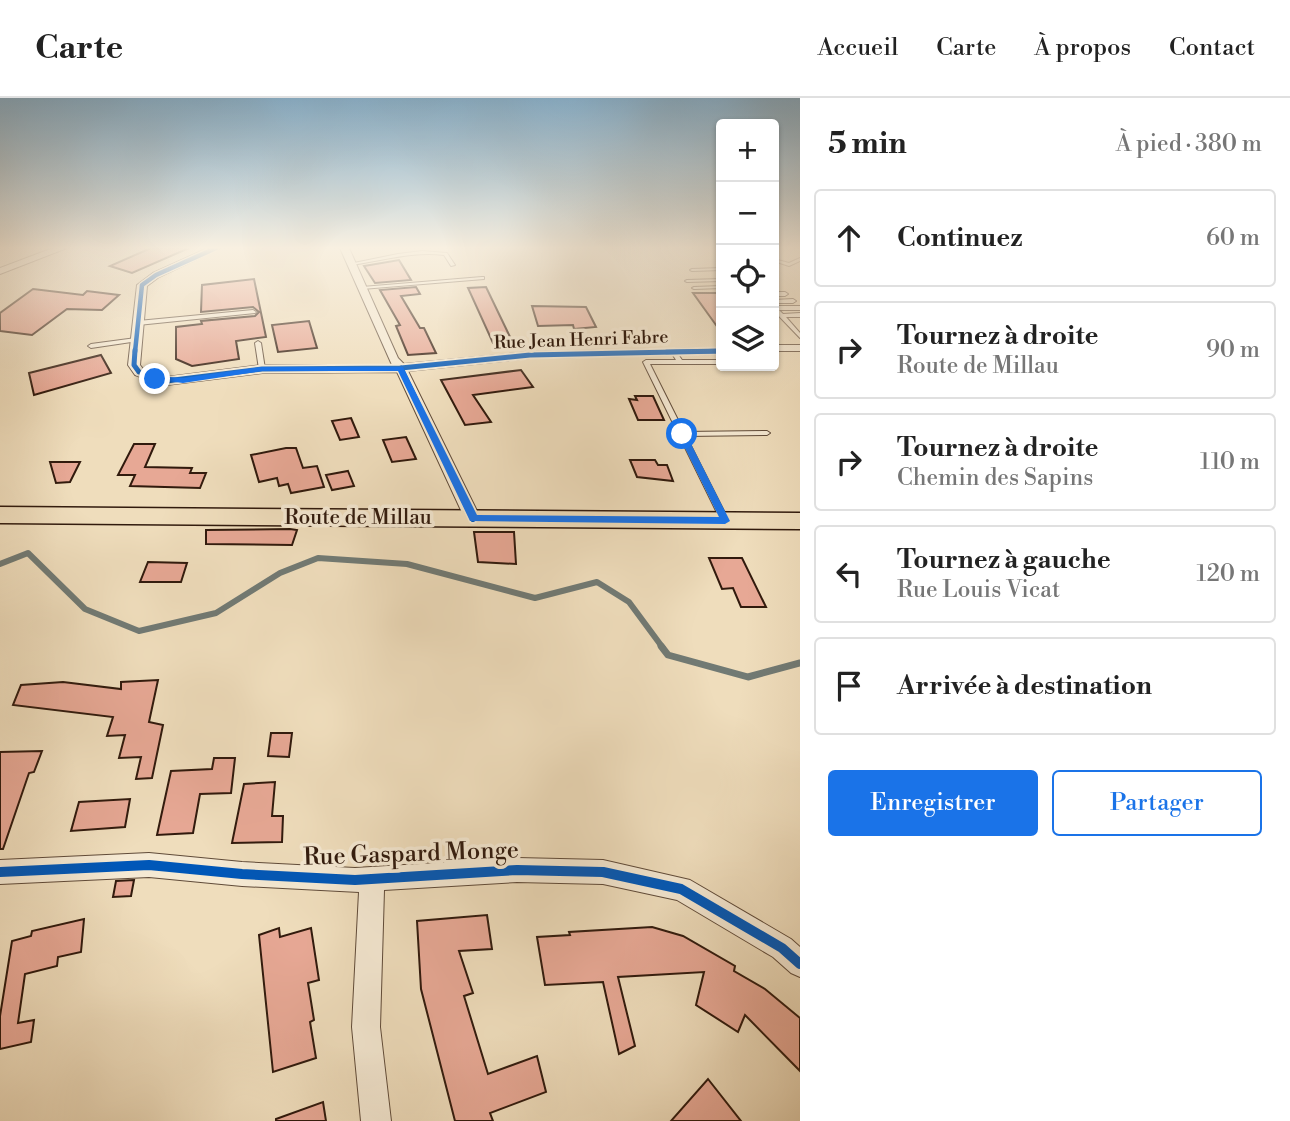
<!DOCTYPE html>
<html lang="fr">
<meta charset="utf-8">
<style>
:root{--surface:#fff;--page:#f2f2f2;--text:#222;--muted:#767676;--line:#e0e0e0;--accent:#1a73e8}
body{margin:0;font-family:"Libre Bodoni",serif;background:var(--page);color:var(--text)}
.controls{position:absolute;right:21px;top:21px;display:grid;overflow:hidden;border-radius:7px;box-shadow:0 2px 5px #0004}
.controls button{width:63px;height:63px;display:grid;place-items:center;padding:0;border:0;border-bottom:2px solid var(--line);background:var(--surface);color:var(--text);font:35px sans-serif}
.stop{position:absolute;width:21px;height:21px;margin:-16px;border:5px solid #1a73e8;border-radius:50%;background:#fff}
.stop.end{background:#1a73e8;border-color:#fff;box-shadow:0 2px 7px #0008}
.list{margin:0;padding:0;list-style:none}
h2{display:flex;justify-content:space-between;align-items:center;height:91px;margin:0;padding:0 28px;font-size:30px}
h2 small{font-size:23px;font-weight:400;color:var(--muted)}
.list li{display:grid;grid-template-columns:46px 1fr auto;gap:21px;align-items:center;box-sizing:border-box;height:98px;margin:0 14px 14px;padding:0 14px;border:2px solid var(--line);border-radius:7px}
.list b{display:block;font-size:26px;white-space:nowrap}
.list p{margin:0;font-size:23px;white-space:nowrap;color:var(--muted)}
.list em{font-size:23px;font-style:normal;color:var(--muted)}
.actions{display:flex;gap:14px;padding:21px 28px}
.actions a{flex:1;padding:16px 0;border:2px solid var(--accent);border-radius:7px;text-align:center;font-size:24px;color:var(--accent)}
.actions .main{background:var(--accent);color:#fff}
.icon{flex:none;width:38px;height:38px;fill:none;stroke:currentColor;stroke-width:2;stroke-linecap:round;stroke-linejoin:round}
.map{position:relative;flex:none;width:800px;height:1023px;overflow:hidden}
header{display:flex;align-items:center;gap:42px;box-sizing:border-box;height:98px;padding:0 35px;background:var(--surface);border-bottom:2px solid var(--line)}
header strong{font-size:33px}
nav{display:flex;gap:38px;margin-inline-start:auto;font-size:24px}
main{display:flex}
aside{flex:1;background:var(--surface)}
.map>svg:first-child{display:block}
</style>
<header>
<strong>Carte</strong>
<nav><a>Accueil</a><a>Carte</a><a>À propos</a><a>Contact</a></nav>
</header>
<main>
<div class="map">
<svg width="800" height="1023" viewBox="0 0 800 1023">
<rect width="100%" height="100%" fill="#efddbc"/>
<filter id="stains"><feTurbulence type="fractalNoise" baseFrequency=".00286" numOctaves="4"/><feColorMatrix values="0 0 0 0 .2 0 0 0 0 .09 0 0 0 0 .02 0 0 0 .5 -.17"/></filter>
<radialGradient id="worn" r=".72"><stop offset=".6" stop-color="#630" stop-opacity="0"/><stop offset="1" stop-color="#630" stop-opacity=".3"/></radialGradient>
<g fill="none" stroke-linecap="round" stroke-linejoin="round">
<!-- stream-far1 -->
<path stroke="#717a74" stroke-width="6" d="M0,466L28,455L85,511L139,533L216,515L280,475L318,460L407,466L535,500L597,484L629,504L663,550"/>
<!-- stream -->
<path stroke="#717a74" stroke-width="7" d="M661,548L668,557L748,579L800,565"/>
</g>
<!-- building -->
<g fill="#e7a895" stroke="#311a0d" stroke-width="2">
<path d="M151,150H189L132,175L110,168Z"/>
<path d="M399,162L411,182L375,185L364,168Z"/>
<path d="M254,181L266,239L236,243L239,261L192,268L176,261V229L202,226L201,223L255,218L259,214L253,209L201,214L202,187Z"/>
<path d="M416,189L420,196L401,198L420,230H424L436,255L408,257L396,228L400,227L380,192Z"/>
<path d="M486,189L512,243L493,245L468,190Z"/>
<path d="M33,191L83,197L87,193L119,197L102,212L67,211L32,237L0,233V215Z"/>
<path d="M693,195H721V234Z"/>
<path d="M532,208L586,209L596,229L574,231L573,227L538,228Z"/>
<path d="M309,223L317,250L278,254L272,227Z"/>
<path d="M101,257L111,275L34,297L29,275Z"/>
<path d="M521,272L533,289L473,297L491,324L465,327L441,282Z"/>
<path d="M635,298H653L664,322H638L629,301L637,302Z"/>
<path d="M351,320L359,339L340,342L332,323Z"/>
<path d="M406,339L416,361L392,364L383,342Z"/>
<path d="M134,346H155L145,369L192,370L190,375H206L200,390L130,388L135,377H118Z"/>
<path d="M286,350H296L303,370L317,368L324,389L291,395L288,386L279,388L277,380L259,384L251,357Z"/>
<path d="M630,362H655L658,367H667L673,383L637,379Z"/>
<path d="M50,364H80L70,384L56,385Z"/>
<path d="M348,373L354,388L332,392L326,377Z"/>
<path d="M206,432L290,431L297,432L292,447L206,446Z"/>
<path d="M474,434H514L516,466L478,464Z"/>
<path d="M709,460H742L766,509H741L733,490L722,491Z"/>
<path d="M148,464L187,465L181,484H140Z"/>
<path d="M158,582L149,624L163,627L152,680L136,681L141,659L119,660L125,637L107,638L113,619L13,607L21,587L63,584L121,591V584Z"/>
<path d="M271,635H292L289,659L268,658Z"/>
<path d="M42,653L34,674L29,675L3,751H0V654Z"/>
<path d="M214,660H235L231,695L200,696L193,735L157,737L171,673L212,671Z"/>
<path d="M275,684L272,718H283L282,744L232,745L244,686Z"/>
<path d="M130,701L125,729L71,733L79,704Z"/>
<path d="M134,782L131,798L113,799L116,783Z"/>
<path d="M487,817L492,851L459,853L473,895L464,898L488,976L537,958L546,994L490,1015L493,1023H455L421,891L417,823Z"/>
<path d="M84,821L81,854L58,859L57,868L25,876L18,925L34,922L31,944L0,951V918L12,843L31,838L32,833Z"/>
<path d="M652,829L683,838L735,868L734,873L765,891L800,920V973L745,917L738,934L696,907L704,874L618,879L635,948L619,956L603,884L545,887L537,839L570,837L569,834Z"/>
<path d="M279,830L280,839L311,830L319,882L308,885L314,922L310,924L316,960L273,974L259,837Z"/>
<path d="M708,981L741,1023H671Z"/>
<path d="M323,1004L326,1023H276V1021Z"/>
</g>
<g fill="none" stroke-linecap="round" stroke-linejoin="round">
<!-- service casing -->
<g stroke="#604b39" stroke-width="2">
<g id="service">
<path d="M422,153L447,155L455,167L451,168L444,157C412,153 382,163 351,167L349,166L398,156Z"/>
<path d="M800,160V163L789,168L774,163V161L789,165Z"/>
<path d="M721,170V172L692,173L690,172L692,171Z"/>
<path d="M482,179H484V181L362,191L360,190L362,189Z"/>
<path d="M721,181V183L687,184L685,183L687,182Z"/>
<path d="M721,188V190L694,191L692,190L694,189Z"/>
<path d="M774,194H785L788,196L785,198H774Z"/>
<path d="M774,202L793,201L796,203L793,205H774Z"/>
<path d="M774,208H800V212H779L783,216L800,215V219H786L800,235V240L774,213Z"/>
<path d="M253,212L256,214L255,215L138,227L135,225L138,223Z"/>
<path d="M136,240L139,242L138,243L91,250L88,248L91,246Z"/>
<path d="M258,243L261,245L265,271L262,273L259,271L255,245Z"/>
<path d="M674,252L676,253L682,262H721V266H650L684,334L767,333L770,335L767,337L686,338L729,423L728,425L725,426L721,423L643,264L646,262H676L671,254Z"/>
</g>
</g>
<!-- minor casing -->
<g stroke="#604b39" stroke-width="2">
<g id="minor">
<path d="M53,150H67L0,176V170Z"/>
<path d="M208,150H220L159,179L147,188L140,267L143,271L167,279L262,267H392L340,150H349L398,260L404,266L530,254L721,250V256L530,260L408,273L481,421L473,426L465,421L397,274L262,275L166,287L135,277L128,267L137,187L153,175Z"/>
<rect x="774" y="247" width="26" height="6"/>
<path d="M149,755L242,764L355,770L517,760L603,762L690,782L791,841L800,849V879L791,875L773,859L677,802L603,786L517,784L384,792L380,929L391,1023H361L352,929L359,794L242,788L149,779L0,786V762Z"/>
</g>
</g>
<!-- primary casing -->
<g stroke="#311a0d" stroke-width="3">
<path id="primary" d="M0,409L800,415V431L0,425Z"/>
</g>
<!-- service -->
<use href="#service" fill="#f5e9d3" fill-rule="evenodd"/>
<!-- minor -->
<use href="#minor" fill="#f5e9d3" fill-rule="evenodd"/>
<!-- primary -->
<use href="#primary" fill="#efddbc" fill-rule="evenodd"/>
<!-- cycleway-far3 casing -->
<g stroke="#f5e9d3" stroke-width="7">
<g id="cycleway-far3">
<path d="M135,254L142,187L156,177L216,150"/>
<path d="M666,254L721,253"/>
</g>
</g>
<!-- cycleway-far2 casing -->
<g stroke="#f5e9d3" stroke-width="9">
<g id="cycleway-far2">
<path d="M135,252L134,267L139,274L166,283L262,271L401,270L530,257L721,253"/>
<path d="M401,270L456,385"/>
</g>
</g>
<!-- cycleway-far1 casing -->
<g stroke="#f5e9d3" stroke-width="10">
<path id="cycleway-far1" d="M455,383L473,421"/>
</g>
<!-- cycleway casing -->
<g stroke="#f5e9d3" stroke-width="15">
<path id="cycleway" d="M0,774L149,767L242,776L355,782L517,772L603,774L681,791L782,850L800,866"/>
</g>
<!-- cycleway-far3 -->
<use href="#cycleway-far3" stroke="#0057b8" stroke-width="4.5"/>
<!-- cycleway-far2 -->
<use href="#cycleway-far2" stroke="#0057b8" stroke-width="5"/>
<!-- cycleway-far1 -->
<use href="#cycleway-far1" stroke="#0057b8" stroke-width="6"/>
<!-- cycleway -->
<use href="#cycleway" stroke="#0057b8" stroke-width="10"/>
</g>
<!-- sky -->
<linearGradient id="sky" x2="0" y2="1"><stop stop-color="#89b6d5"/><stop offset="0.51" stop-color="#f8f0e1"/><stop offset="1" stop-color="#f8f0e1" stop-opacity="0"/></linearGradient>
<rect width="800" height="294" fill="url(#sky)"/>
<!-- route -->
<path fill="#1a73e8" d="M262,269H403L477,417L719,419L678,336L682,333L686,336L730,423L725,426L470,423L398,273H262L183,285L151,281L155,278L183,280Z"/>
<g text-anchor="middle" dominant-baseline="central" stroke-width="7" stroke-linejoin="round" paint-order="stroke">
<!-- far-street labels -->
<g font-size="18" fill="#311a0d" stroke="#f5e9d3">
<text transform="translate(581 242) rotate(-2)">Rue Jean Henri Fabre</text>
</g>
<!-- street labels -->
<g font-size="21" fill="#311a0d" stroke="#f5e9d3">
<text x="358" y="420">Route de Millau</text>
</g>
<!-- near-street labels -->
<g font-size="24" fill="#311a0d" stroke="#f5e9d3">
<text transform="translate(411 756) rotate(-2)">Rue Gaspard Monge</text>
</g>
</g>
<rect width="100%" height="100%" filter="url(#stains)"/>
<rect width="100%" height="100%" fill="url(#worn)"/>
</svg>
<div class="controls">
<button>+</button>
<button>−</button>
<button><svg class="icon" aria-label="locate" viewBox="0 0 24 24"><circle cx="12" cy="12" r="6"/><path d="M12 2v4M12 18v4M2 12h4M18 12h4"/></svg></button>
<button><svg class="icon" aria-label="layers" viewBox="0 0 24 24"><path d="M12 4l9 5-9 5-9-5zM3 14l9 5 9-5"/></svg></button>
</div>
<div class="stop" style="left:682px;top:336px"></div>
<div class="stop end" style="left:155px;top:281px"></div>
</div>
<aside>
<h2>5 min<small>À pied · 380 m</small></h2>
<ul class="list">
<li><svg class="icon" aria-label="ahead" viewBox="0 0 24 24"><path d="M12 20V5M6 11l6-6 6 6"/></svg><div><b>Continuez</b></div><em>60 m</em></li>
<li><svg class="icon" aria-label="right" viewBox="0 0 24 24"><path d="M7 20v-9h11M14 6l5 5-5 5"/></svg><div><b>Tournez à droite</b><p>Route de Millau</p></div><em>90 m</em></li>
<li><svg class="icon" aria-label="right" viewBox="0 0 24 24"><path d="M7 20v-9h11M14 6l5 5-5 5"/></svg><div><b>Tournez à droite</b><p>Chemin des Sapins</p></div><em>110 m</em></li>
<li><svg class="icon" aria-label="left" viewBox="0 0 24 24"><path d="M17 20v-9H6M10 6l-5 5 5 5"/></svg><div><b>Tournez à gauche</b><p>Rue Louis Vicat</p></div><em>120 m</em></li>
<li><svg class="icon" aria-label="arrive" viewBox="0 0 24 24"><path d="M6 21V4h12l-3 4 3 4H6"/></svg><div><b>Arrivée à destination</b></div></li>
</ul>
<div class="actions"><a class="main">Enregistrer</a><a>Partager</a></div>
</aside>
</main>
